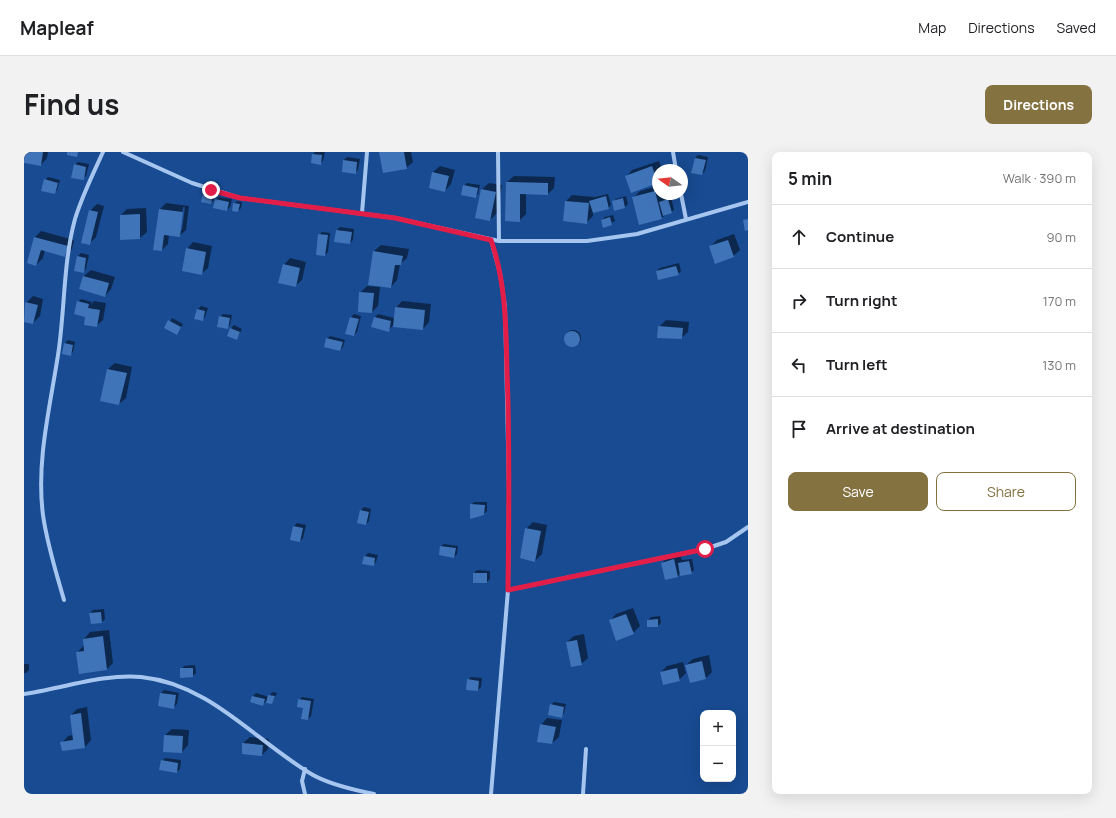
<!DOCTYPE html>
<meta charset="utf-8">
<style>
:root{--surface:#fff;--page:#f2f2f2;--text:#202124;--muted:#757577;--line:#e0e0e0;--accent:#847241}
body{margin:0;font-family:Manrope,sans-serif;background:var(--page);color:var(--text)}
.controls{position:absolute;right:12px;bottom:12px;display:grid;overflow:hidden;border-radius:8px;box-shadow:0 4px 16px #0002}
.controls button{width:36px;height:36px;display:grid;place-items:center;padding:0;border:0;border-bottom:1px solid var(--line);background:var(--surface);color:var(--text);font:20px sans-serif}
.compass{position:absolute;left:628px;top:12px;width:36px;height:36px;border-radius:50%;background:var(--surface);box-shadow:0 4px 16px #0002;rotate:284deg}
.stop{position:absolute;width:12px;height:12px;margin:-9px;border:3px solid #e11d48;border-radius:50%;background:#fff}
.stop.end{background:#e11d48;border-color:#fff;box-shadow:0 1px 4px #0008}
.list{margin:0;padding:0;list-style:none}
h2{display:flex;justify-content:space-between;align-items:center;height:52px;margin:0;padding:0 16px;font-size:17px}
h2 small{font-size:13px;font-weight:400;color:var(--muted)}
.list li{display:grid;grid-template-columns:26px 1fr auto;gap:12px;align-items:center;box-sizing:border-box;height:64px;padding:0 16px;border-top:1px solid var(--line)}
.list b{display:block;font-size:15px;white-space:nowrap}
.list em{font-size:13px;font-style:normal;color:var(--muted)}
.actions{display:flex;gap:8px;padding:12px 16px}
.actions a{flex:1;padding:9px 0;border:1px solid var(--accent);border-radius:8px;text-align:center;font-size:14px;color:var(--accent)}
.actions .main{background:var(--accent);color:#fff}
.icon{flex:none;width:22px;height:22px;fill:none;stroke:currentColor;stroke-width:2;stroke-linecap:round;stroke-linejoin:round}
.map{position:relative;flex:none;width:724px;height:642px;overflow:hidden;border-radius:8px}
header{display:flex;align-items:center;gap:24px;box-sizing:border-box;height:56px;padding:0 20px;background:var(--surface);border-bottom:1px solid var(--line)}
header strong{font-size:19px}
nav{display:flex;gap:22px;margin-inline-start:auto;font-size:14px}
.intro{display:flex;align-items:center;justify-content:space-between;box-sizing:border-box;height:96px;padding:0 24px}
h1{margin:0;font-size:28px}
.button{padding:10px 18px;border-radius:8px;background:var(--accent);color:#fff;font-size:14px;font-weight:700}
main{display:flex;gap:24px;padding:0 24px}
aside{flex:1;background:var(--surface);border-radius:8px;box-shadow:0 4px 16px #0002}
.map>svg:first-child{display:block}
</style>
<header>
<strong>Mapleaf</strong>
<nav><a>Map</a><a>Directions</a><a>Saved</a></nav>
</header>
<div class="intro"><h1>Find us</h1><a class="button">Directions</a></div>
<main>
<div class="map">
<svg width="724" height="642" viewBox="0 0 724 642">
<rect width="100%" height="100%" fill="#184b92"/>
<!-- shadow -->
<g fill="#0007" fill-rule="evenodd">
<path d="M0,0H24L23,6L17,13L0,10Z"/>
<path d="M291,0H301L299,9L296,12L289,2Z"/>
<path d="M356,0H387L389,10L382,16Z"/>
<path d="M674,3L684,5L681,19L678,22L671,6Z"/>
<path d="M323,5L336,7L334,18L331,21L320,8Z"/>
<path d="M635,9L638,18H634L633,30L602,25L608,18Z"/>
<path d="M54,10L65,12L62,24L59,27L51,13Z"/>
<path d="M416,14L431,18L427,32L421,39L409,20Z"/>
<path d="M490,24L531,25L530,36L524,42H502V62L495,69L483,30Z"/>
<path d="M24,25L36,28L33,38L30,41L21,28Z"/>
<path d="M443,31L456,33L454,42L451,45L440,34Z"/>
<path d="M465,31L478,33L473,61L466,68L453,65L458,37Z"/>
<path d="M634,34V42H639L640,47L647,45L650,58L637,66L609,46L616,39Z"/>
<path d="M183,40L191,41L190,48L187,51L180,43Z"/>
<path d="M584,42L587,53L584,56L569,60V64L562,71L542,49L548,43L571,45Z"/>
<path d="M602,44L604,52L601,55L591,58L589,50L592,47Z"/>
<path d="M195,45L208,47L206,55L203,58L192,48Z"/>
<path d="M213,49L218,50L217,56L214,59L210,52Z"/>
<path d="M142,51L165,54L162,78L155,84L145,83L144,92L138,98L130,97L136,57ZM159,55H161L158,78H156Z"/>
<path d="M73,52L80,54L72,85L65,92L66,59Z"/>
<path d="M122,56L123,80L116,86L97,87V63L103,57Z"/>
<path d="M589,63L591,69L580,74L578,68L581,65Z"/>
<path d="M316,75L330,77L329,88L326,91L313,78Z"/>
<path d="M17,79L50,88L48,97L41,104L21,98L19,106L12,113L4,111L11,85Z"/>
<path d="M298,80L306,81L304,100L301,103L295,83Z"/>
<path d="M710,82L716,98L709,104L686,95L693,88Z"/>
<path d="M169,90L188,94L184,116L177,122L163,97Z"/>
<path d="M357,93L385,97L383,106L376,112L373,128L367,135L350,99Z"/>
<path d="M57,101L65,103L62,117L59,120L54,104Z"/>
<path d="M266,106L282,110L278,128L271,134L260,113Z"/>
<path d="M655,111L657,119L654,122L633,119L636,116Z"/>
<path d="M67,118L91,125L87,137L81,144L56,136L60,124Z"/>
<path d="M343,134L356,135L354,154L348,160L336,141Z"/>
<path d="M9,144L19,147L16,164L9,171L0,169L2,151Z"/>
<path d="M57,147L68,150L67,153L70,149L82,151L79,168L72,174L62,165L54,150Z"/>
<path d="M378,149L407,152L405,170L399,177L368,174L364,179L348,175L351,165L354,162L370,166L372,156Z"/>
<path d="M177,154L184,156L181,165L178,168L171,166L174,157Z"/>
<path d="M199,162L208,163L206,173L203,176L196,165Z"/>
<path d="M330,162L337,164L333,180L330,183L327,165Z"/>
<path d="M148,166L159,172L152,182L142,176Z"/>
<path d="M642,168L665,170L664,180L657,186L635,175Z"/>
<path d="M210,173L218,177L213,187L207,176Z"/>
<circle cx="549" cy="186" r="8"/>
<path d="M306,184L321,188L319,195L316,198L303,187Z"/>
<path d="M44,188L51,190L49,200L46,203L41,191Z"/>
<path d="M91,211L108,215L102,246L95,252L84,217Z"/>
<path d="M450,350H463V359L460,362L447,353Z"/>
<path d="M340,355L347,357L345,369L342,372L337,358Z"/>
<path d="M509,370L523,373L518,402L511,409L502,377Z"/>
<path d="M273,371L282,373L279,386L276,389L270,374Z"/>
<path d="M420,392L434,394L433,402L430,405L417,394Z"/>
<path d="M344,401L354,403L352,410L349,413L341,404Z"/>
<path d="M656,402L658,408L668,407L670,418L667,421L657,420L654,424L642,426L638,411L645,404Z"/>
<path d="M453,418L466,419V427L463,430L450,421Z"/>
<path d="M609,456L616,474L609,481L586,469L592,462Z"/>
<path d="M80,457L81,467L78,470L66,461L69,458Z"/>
<path d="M636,464L637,471L634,474L624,468L627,465Z"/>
<path d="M85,478L89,511L83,517L54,500L60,493V487L66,480Z"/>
<path d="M560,482L564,506L557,512L543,490L550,484Z"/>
<path d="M685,503L688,520L682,526L666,530L662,513L669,507Z"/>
<path d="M659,510L662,521L655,528L637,520L643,514Z"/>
<path d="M0,512H5V518L2,521H0Z"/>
<path d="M171,513L172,521L169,524L157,517L160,514Z"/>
<path d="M447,525L458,526L457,535L454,538L444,528Z"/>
<path d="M140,538L155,541L153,552L150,555L137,541Z"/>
<path d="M248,540L253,541L248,551L244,547L239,552L229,544L232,541L245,545Z"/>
<path d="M278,545L290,547L287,564L284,567L280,555L275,548Z"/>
<path d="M530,550L542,552L540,561L537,564L527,553Z"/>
<path d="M63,555L67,588L61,595L39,598L38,591L44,584L49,583L47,563L53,557Z"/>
<path d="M523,566L538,568L535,585L528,591L517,573Z"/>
<path d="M148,577L165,578L164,593L158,600L141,583Z"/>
<path d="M226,585L245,587L244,597L238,603L219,591Z"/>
<path d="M141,606L157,608L156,617L153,620L138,609Z"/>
</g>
<!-- building -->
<g fill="#4074b9">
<path d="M0,0H19L17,14L0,11Z"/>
<path d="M43,0H54L53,5L43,3Z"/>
<path d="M355,0H380L383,17L359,21Z"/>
<path d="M288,2L298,3L297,13L287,11Z"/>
<path d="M671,6L682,8L678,23L667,21Z"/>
<path d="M319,8L333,10L332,22L318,20Z"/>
<path d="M50,12L62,15L60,28L47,26Z"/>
<path d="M628,14L634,31L607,41L601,24Z"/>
<path d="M408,20L425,24L421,40L405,36Z"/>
<path d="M20,27L34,31L31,42L17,39Z"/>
<path d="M482,30L524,31V43L496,42V70L481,69Z"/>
<path d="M439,33L454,36L452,46L437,43Z"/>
<path d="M457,37L472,40L466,69L451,66Z"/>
<path d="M631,39L638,67L615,73L608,45Z"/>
<path d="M179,42L189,44L187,52L177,50Z"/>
<path d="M582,44L585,57L569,61L565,49Z"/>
<path d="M599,46L601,56L590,59L588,49Z"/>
<path d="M191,47L205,50L203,59L189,56Z"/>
<path d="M644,47L648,61L639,64L635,50Z"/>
<path d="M541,49L565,51L563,72L539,69Z"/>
<path d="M209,51L216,52L214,60L208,59Z"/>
<path d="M135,57L159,60L156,85L140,83L138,99L129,98Z"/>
<path d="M65,58L74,60L66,93L57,91Z"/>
<path d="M116,62V87L96,88V63Z"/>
<path d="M586,65L588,73L579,76L577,68Z"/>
<path d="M724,67V78L721,79L719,68Z"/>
<path d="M312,78L328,80L326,92L310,90Z"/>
<path d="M294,82L304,83L301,104L292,103Z"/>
<path d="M10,85L44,94L41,105L17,98L12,114L3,111Z"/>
<path d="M704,88L710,105L691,112L685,94Z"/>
<path d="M162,96L182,100L178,123L158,119Z"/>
<path d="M349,99L379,104L377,113H371L367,136L344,133Z"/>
<path d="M53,104L62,106L60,121L50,119Z"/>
<path d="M259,112L276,116L272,135L254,131Z"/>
<path d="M652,114L655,123L634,128L632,119Z"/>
<path d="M59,124L85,131L81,145L55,137Z"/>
<path d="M335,140L350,141L348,161L334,160Z"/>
<path d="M53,149L65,152L64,156L76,158L73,175L60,173L61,165L50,162Z"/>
<path d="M1,150L14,153L9,172L0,170Z"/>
<path d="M371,155L401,158L399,178L369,175Z"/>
<path d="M173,157L181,159L179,169L170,167Z"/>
<path d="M195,164L206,166L204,177L193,175Z"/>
<path d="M326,165L335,167L330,184L321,182Z"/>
<path d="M350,165L367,169L365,180L347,175Z"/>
<path d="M144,168L157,175L153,183L140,176Z"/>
<path d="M634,174L659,176L658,187L633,186Z"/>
<path d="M206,176L216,180L213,188L203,184Z"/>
<circle cx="548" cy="187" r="8"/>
<path d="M302,186L319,190L316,199L300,195Z"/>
<path d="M40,191L49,193L47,204L38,202Z"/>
<path d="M83,217L103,221L95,253L76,249Z"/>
<path d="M446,352L461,353L460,363L446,367Z"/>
<path d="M336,358L345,360L342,373L333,371Z"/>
<path d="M269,374L279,376L276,390L266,388Z"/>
<path d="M501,376L517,379L511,410L496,406Z"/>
<path d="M416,394L432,396L430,406L415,403Z"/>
<path d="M340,404L351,406L350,414L338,412Z"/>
<path d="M650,407L654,425L641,428L637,411Z"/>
<path d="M665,409L668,422L656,424L654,411Z"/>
<rect x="449" y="421" width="14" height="10"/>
<path d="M77,460L78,471L67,472L65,461Z"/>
<path d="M602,462L610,482L592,489L585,468Z"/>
<path d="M634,467V475H623V468Z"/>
<path d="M79,484L83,518L55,522L52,500L60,499L59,487Z"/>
<path d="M553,488L558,513L547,515L542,490Z"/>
<path d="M678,509L682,527L666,531L661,513Z"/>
<path d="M156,516H169V525L156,526Z"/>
<path d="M653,516L656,529L639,533L636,520Z"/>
<path d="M443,527L455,529L454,539L442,538Z"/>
<path d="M136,541L152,543L150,557L134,554Z"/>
<path d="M244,543L251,544L248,552L242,551Z"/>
<path d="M228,544L241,547L239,554L226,550Z"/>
<path d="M274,547L287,549L284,568L277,567L279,556L273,555Z"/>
<path d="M526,552L540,555L538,566L524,563Z"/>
<path d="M57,561L61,596L38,599L36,590L49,588L46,563Z"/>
<path d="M516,572L532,575L528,592L513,590Z"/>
<path d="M140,583L159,584L158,601L139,600Z"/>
<path d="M218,591L239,593L238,604L218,602Z"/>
<path d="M137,608L154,611L153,621L135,618Z"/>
</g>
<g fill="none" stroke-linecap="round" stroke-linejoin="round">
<!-- minor -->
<g stroke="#a6c6f0" stroke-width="4">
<path d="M99,0L168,31L216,46L371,66L475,89H563L613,82L724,50"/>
<path d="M474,0L475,89"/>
<path d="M649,0L652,18"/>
<path d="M657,42L662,67"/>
<path d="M338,61L343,0"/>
<path d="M484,438L681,397L702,390L724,375"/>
<path d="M40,448C32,420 23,392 19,363C12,310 26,255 34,203C41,158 39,111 51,67C58,44 69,22 79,0"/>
<path d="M0,542C35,537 83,521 117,525C187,532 232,590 289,623C307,633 330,638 350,642"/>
<path d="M281,617L278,629L281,642"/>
<path d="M467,642L484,438L485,338L481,155L476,121L467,88"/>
<path d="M559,642L562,597"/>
</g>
</g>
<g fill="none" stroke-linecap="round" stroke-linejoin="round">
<!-- route -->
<path stroke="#e11d48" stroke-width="5" d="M187,38L216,46L371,66L467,88C482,131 482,175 483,220C486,293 485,365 484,438L681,397"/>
</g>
</svg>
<div class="controls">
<button>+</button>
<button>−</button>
</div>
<svg class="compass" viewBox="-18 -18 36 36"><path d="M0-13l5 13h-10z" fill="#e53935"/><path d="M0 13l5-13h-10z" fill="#757577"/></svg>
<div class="stop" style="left:681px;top:397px"></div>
<div class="stop end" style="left:187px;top:38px"></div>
</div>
<aside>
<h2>5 min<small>Walk · 390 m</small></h2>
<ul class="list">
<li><svg class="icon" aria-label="ahead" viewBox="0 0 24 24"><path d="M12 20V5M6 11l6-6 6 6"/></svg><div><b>Continue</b></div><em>90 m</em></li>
<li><svg class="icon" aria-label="right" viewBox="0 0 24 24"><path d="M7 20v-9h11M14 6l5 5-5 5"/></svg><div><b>Turn right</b></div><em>170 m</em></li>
<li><svg class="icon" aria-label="left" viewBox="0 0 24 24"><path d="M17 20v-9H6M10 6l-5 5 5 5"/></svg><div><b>Turn left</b></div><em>130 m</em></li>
<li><svg class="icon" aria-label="arrive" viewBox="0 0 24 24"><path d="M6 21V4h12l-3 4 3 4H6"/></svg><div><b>Arrive at destination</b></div></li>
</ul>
<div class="actions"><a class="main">Save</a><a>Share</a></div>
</aside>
</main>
